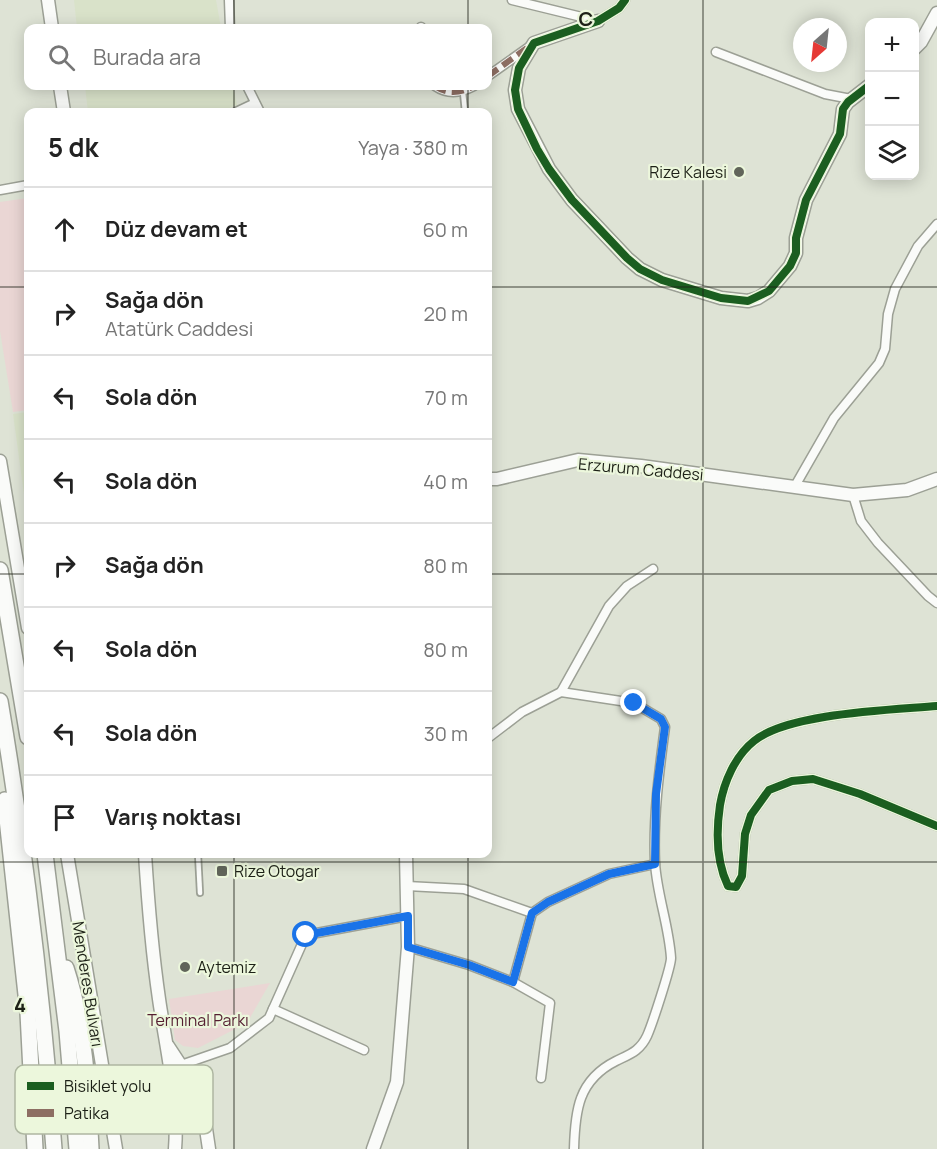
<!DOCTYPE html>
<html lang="tr">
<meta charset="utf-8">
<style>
:root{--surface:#fff;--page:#f2f2f2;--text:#222;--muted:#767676;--line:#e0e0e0}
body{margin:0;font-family:Manrope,sans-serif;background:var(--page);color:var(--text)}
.controls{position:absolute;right:18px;top:18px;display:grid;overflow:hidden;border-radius:12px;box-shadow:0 3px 15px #0003}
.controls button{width:54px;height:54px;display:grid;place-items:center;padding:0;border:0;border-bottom:2px solid var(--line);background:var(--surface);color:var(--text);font:30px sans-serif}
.compass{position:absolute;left:793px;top:18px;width:54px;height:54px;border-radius:50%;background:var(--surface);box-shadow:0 3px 15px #0003;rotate:207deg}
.stop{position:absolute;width:18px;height:18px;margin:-14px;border:4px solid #1a73e8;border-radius:50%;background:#fff}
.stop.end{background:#1a73e8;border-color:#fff;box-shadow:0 2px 6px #0008}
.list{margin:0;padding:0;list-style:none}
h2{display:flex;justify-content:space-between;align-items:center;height:78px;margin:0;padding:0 24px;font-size:26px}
h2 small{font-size:20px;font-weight:400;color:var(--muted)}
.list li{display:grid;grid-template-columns:39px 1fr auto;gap:18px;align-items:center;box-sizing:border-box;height:84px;padding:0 24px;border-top:2px solid var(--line)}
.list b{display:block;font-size:22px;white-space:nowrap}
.list p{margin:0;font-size:20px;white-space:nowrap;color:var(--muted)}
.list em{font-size:20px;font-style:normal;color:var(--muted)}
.icon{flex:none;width:33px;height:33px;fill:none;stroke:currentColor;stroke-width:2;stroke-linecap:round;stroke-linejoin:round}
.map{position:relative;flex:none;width:937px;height:1149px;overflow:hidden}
.search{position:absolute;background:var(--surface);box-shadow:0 3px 15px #0003;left:24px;top:24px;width:468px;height:66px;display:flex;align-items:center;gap:15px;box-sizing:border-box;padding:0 21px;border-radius:12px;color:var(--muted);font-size:22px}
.panel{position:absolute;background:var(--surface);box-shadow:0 3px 15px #0003;left:24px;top:108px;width:468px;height:750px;border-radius:12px}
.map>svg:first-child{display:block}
</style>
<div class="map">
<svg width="937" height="1149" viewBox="0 0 937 1149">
<rect width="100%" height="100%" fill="#dee3d5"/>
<!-- built -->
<g fill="#d9e2c9">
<path d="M74,0H216L221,28H77Z"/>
<path d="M85,86H233L237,105L219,112H88Z"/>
<path d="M28,412V501H25L13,414Z"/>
</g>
<!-- green -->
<g fill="#ead6d4">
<path d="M28,198V410L13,412L0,331V202Z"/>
<path d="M270,983L247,1023L198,1048L183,1046L175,1040L169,999Z"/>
</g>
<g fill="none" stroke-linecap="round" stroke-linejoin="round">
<!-- lane casing -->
<g stroke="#9ca095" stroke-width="8">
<g id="lane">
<path d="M463,92L465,112"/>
<path d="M198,854L200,893"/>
</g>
</g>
<!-- street casing -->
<g stroke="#9ca095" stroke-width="11">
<g id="street">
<path d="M229,0L230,28"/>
<path d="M512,0L598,21L619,8L625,0"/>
<path d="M421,27V28"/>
<path d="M716,52L825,94L851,99"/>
<path d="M488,76L529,47"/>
<path d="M247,86L260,112"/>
<path d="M435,86C448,95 461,93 474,86"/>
<path d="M236,112L255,103"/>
<path d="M0,190L28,185"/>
<path d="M795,486L834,418L879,363L885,349L888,314L895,289L918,246L937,224"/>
<path d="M853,495L861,521L878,543L928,596L937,603"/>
<path d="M561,692L634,703L661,719L665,727C659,772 653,818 655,863C657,895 669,926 671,958C671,967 652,1025 647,1036C640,1051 630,1054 616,1061C578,1080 575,1111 574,1149"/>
<path d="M937,706C892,710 788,713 754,741C735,756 724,782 720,805C716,832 716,861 728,886L736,887L742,876L745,834L751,815L769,790L792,781L813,779L860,794L937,826"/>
<path d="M488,738L522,712L561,692L609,606L627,586L653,569"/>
<path d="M407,886L464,889L532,913"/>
<path d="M408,947L469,965L513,982L550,1003L541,1078"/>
<path d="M513,982L532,913L548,902L609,874L655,864"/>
<path d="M273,1009L364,1050"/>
<path d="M181,1065L230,1048L269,1018L306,935L408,916"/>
</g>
</g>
<!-- secondary casing -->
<g stroke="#9ca095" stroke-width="15">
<g id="secondary">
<path d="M48,0L52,28"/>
<path d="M598,21L534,43L519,68L515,90L518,109L549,169L572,200L627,258L640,269L662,280L721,298L748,301L758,298L769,291L790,266L796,253V238L806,200L840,134L843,109L848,102L870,85"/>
<path d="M914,49L921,42L937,13"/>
<path d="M60,86L64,112"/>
<path d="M0,461L28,628"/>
<path d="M488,479H497L578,460L641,466L853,495L907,490L937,479"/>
<path d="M67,854L116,1149"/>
<path d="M145,854C148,902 152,951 159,999C166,1048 179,1100 175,1149"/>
<path d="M168,1046L195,1087L205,1122L209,1149"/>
<path d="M373,1149L397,1082L408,947L406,854"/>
</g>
</g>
<!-- highway casing -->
<g stroke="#9ca095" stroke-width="18">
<g id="highway">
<path d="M0,570L28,737"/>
<path d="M0,701C25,849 43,999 54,1149"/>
<path d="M5,800L28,1013L35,1149"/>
<path d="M45,854L67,1031L77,1149"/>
<path d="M66,968C85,1026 88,1088 91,1149"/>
</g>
</g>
<!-- lane -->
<use href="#lane" stroke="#fafbf9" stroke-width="4.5"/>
<!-- street -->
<use href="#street" stroke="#fafbf9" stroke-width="8"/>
<!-- secondary -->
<use href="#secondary" stroke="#fafbf9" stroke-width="12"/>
<!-- highway -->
<use href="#highway" stroke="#fafbf9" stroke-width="15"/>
<!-- quiet -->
<g stroke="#8d6e63" stroke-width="6" stroke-dasharray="12 6" stroke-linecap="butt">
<path d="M421,27V28"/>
<path d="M488,76L527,48"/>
<path d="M435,86C448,95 461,93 474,86"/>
</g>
<!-- cycleway casing -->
<g stroke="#ecf7dc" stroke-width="11">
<g id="cycleway">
<path d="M625,0L619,8L598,21L534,43L519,68L515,90L518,109L537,149L549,169L572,200L627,258L640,269L662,280L721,298L748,301L769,291L790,266L796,253V238L806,200L840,134L843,109L848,102L870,85"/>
<path d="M937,706C892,710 788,713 754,741C735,756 724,782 720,805C716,832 716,861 728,886L736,887L742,876L745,834L751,815L769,790L792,781L813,779L860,794L937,826"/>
</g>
</g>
<!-- cycleway -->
<use href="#cycleway" stroke="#1b5e20" stroke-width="8"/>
</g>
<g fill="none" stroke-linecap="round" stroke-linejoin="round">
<!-- route -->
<path stroke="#1a73e8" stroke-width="8" d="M306,935L408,916V947L469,965L513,982L532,913L548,902L609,874L655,864L656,794L665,727L661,719L634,703"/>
</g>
<!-- grid -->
<path fill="none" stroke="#1d2117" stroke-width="1.5" stroke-opacity="0.55" d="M234,0V28M468,0V28M703,0V1149M234,86V112M468,86V112M0,287H28M488,287H937M0,574H28M488,574H937M234,854V1149M468,854V1149M0,862H937"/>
<!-- markers -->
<g fill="#61655a" stroke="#ecf7dc" stroke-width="2">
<circle cx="739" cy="172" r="6"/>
<rect x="216" y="865" width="12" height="12" rx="3"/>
<circle cx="185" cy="967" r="6"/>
</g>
<g text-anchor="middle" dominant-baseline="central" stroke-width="4.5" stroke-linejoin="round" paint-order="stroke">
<!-- poi labels -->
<g font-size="16" fill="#1d2117" stroke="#ecf7dc" text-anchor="start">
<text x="727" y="172" text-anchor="end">Rize Kalesi</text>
<text x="234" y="871">Rize Otogar</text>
<text x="197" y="967">Aytemiz</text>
</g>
<!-- street labels -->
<g font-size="16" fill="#1d2117" stroke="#ecf7dc">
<text transform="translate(641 469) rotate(5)">Erzurum Caddesi</text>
<text transform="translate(88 984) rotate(81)">Menderes Bulvarı</text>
</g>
<!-- park labels -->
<g font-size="16" fill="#551f31" stroke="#ecf7dc">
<text x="198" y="1020">Terminal Parkı</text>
</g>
</g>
<!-- legend -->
<rect x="15" y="1065" width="198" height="69" rx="9" fill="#ecf7dc" stroke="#aeb7a1" stroke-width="1.5"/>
<rect x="27" y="1082" width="27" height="8" fill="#1b5e20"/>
<rect x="27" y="1109" width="27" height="8" fill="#8d6e63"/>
<g font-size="16" fill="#1d2117">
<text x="64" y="1092">Bisiklet yolu</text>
<text x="64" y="1119">Patika</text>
</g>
<g font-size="20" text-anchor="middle" font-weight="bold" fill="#1d2117" stroke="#ecf7dc" stroke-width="4.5" stroke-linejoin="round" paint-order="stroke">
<text x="586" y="26">C</text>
<text x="20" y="1012">4</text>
</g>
</svg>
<div class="controls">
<button>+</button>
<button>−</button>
<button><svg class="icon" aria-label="layers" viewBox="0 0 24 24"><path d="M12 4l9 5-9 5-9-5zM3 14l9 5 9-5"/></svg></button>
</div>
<svg class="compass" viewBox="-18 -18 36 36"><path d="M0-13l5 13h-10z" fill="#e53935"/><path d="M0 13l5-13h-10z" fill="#767676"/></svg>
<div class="stop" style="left:306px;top:935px"></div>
<div class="stop end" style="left:634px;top:703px"></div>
<div class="search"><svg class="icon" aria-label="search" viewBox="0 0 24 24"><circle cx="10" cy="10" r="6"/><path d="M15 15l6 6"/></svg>Burada ara</div>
<section class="panel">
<h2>5 dk<small>Yaya · 380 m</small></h2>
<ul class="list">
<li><svg class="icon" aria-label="ahead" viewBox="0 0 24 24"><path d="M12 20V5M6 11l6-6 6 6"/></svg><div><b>Düz devam et</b></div><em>60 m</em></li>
<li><svg class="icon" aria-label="right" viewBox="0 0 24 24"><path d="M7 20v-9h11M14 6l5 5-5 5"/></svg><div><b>Sağa dön</b><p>Atatürk Caddesi</p></div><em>20 m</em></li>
<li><svg class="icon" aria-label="left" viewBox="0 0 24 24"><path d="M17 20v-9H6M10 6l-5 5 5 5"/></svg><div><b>Sola dön</b></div><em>70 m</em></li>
<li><svg class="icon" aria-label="left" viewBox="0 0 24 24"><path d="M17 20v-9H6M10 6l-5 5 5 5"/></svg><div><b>Sola dön</b></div><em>40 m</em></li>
<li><svg class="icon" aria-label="right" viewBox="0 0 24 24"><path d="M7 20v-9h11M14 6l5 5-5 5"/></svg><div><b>Sağa dön</b></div><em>80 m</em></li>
<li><svg class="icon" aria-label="left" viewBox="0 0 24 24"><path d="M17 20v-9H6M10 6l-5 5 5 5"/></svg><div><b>Sola dön</b></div><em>80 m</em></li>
<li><svg class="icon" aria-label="left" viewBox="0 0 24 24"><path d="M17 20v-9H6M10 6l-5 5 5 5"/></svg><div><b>Sola dön</b></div><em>30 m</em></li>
<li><svg class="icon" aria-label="arrive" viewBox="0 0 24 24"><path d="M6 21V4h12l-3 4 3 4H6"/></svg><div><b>Varış noktası</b></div></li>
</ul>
</section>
</div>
